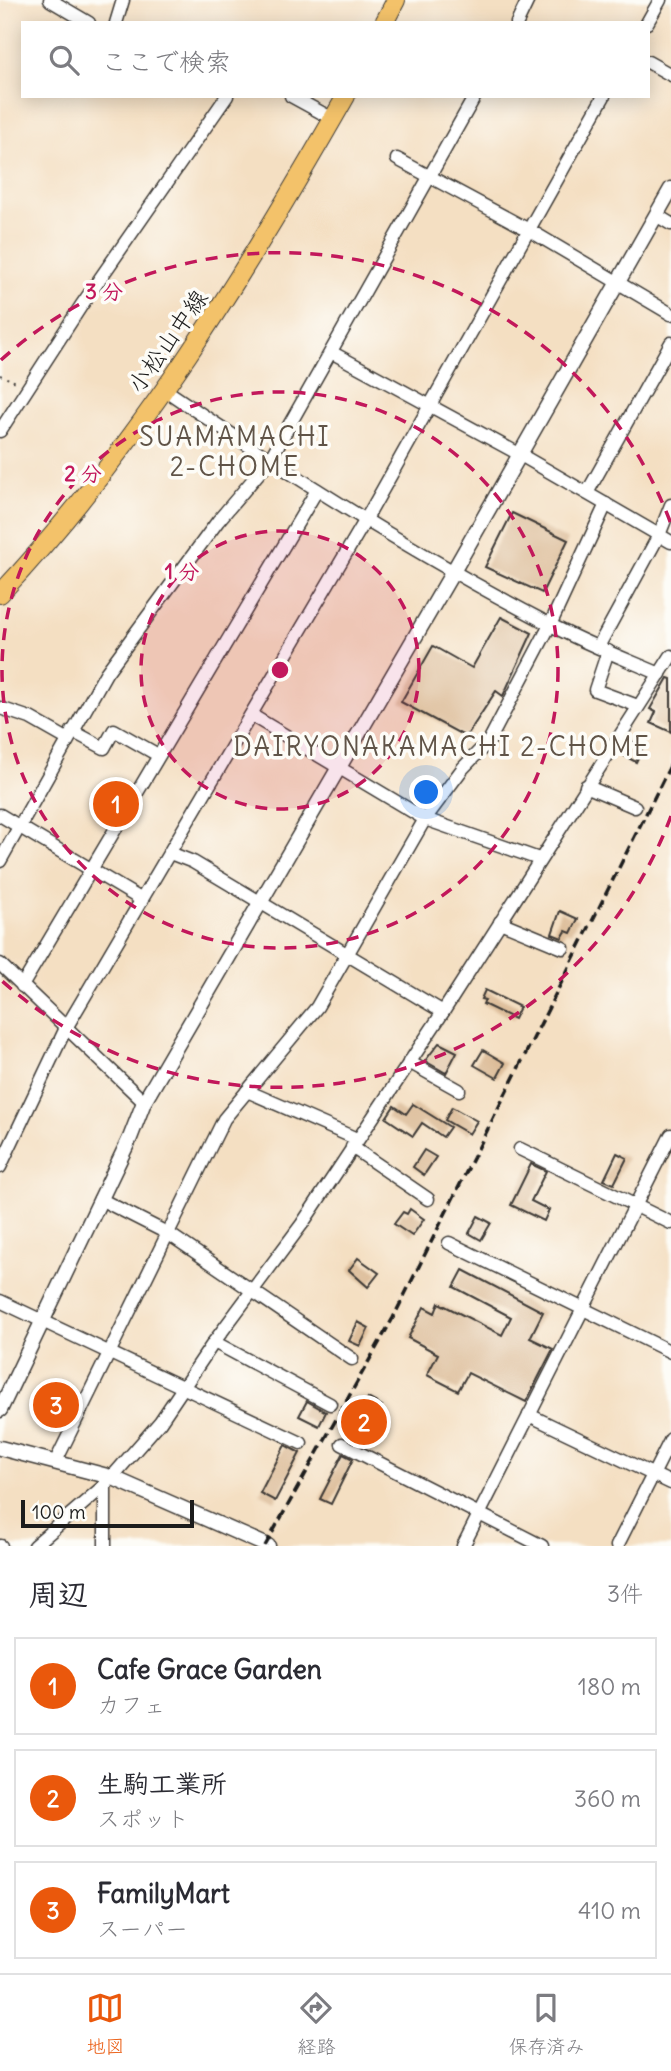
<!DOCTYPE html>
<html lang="ja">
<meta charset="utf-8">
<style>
:root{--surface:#fff;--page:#f7f7f7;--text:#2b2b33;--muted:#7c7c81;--line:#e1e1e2;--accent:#ea580c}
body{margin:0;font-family:Delius,"Klee One",sans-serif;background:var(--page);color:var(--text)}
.scale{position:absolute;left:21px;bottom:18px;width:173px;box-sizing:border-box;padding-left:7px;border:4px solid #1c1c1c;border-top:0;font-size:19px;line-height:24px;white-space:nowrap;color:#1c1c1c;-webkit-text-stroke:5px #fdfcf7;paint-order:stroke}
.you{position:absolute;left:427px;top:793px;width:24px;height:24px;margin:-18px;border:5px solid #fff;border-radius:50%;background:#1a73e8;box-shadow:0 0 0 10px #1a73e833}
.badge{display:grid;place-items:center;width:46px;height:46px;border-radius:50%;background:var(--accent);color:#fff;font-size:23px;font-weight:700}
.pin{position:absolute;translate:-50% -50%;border:4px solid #fff;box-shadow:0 2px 7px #0006}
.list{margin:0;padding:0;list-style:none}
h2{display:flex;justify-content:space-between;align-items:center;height:91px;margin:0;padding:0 28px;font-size:30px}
h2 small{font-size:23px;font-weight:400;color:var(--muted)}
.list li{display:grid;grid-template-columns:46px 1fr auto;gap:21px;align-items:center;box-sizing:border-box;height:98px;margin:0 14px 14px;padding:0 14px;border:2px solid var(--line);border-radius:0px}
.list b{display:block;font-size:26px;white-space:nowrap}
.list p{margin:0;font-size:23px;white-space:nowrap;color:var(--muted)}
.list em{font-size:23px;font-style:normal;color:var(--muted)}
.icon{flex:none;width:38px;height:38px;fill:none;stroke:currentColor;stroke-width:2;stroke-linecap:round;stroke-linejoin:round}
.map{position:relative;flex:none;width:671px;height:1546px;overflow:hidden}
.search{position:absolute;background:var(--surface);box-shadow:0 4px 18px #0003;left:21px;right:21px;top:21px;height:77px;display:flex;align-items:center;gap:18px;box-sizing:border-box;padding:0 24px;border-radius:0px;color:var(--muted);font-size:26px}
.sheet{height:427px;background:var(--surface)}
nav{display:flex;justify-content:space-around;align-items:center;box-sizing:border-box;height:98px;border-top:2px solid var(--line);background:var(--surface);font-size:19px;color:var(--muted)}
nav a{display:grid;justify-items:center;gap:4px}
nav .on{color:var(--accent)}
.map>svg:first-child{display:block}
</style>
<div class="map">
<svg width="671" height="1546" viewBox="0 0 671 1546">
<rect width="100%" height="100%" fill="#fdfcf7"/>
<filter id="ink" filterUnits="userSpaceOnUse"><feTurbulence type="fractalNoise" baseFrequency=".0143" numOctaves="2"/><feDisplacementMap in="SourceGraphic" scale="14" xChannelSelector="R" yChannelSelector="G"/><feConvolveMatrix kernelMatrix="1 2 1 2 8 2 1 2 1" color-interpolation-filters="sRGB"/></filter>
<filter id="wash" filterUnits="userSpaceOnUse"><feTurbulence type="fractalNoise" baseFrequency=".00686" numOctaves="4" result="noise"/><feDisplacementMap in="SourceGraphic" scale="28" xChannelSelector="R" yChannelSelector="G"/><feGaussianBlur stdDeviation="1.57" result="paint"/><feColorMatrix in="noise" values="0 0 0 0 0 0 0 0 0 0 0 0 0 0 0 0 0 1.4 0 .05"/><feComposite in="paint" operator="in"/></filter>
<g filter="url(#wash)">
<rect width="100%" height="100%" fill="#f4dfc2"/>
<g id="blocks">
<!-- building -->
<g fill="#ddbd9a">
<path d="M512,513L568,540L542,593L485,567Z"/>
<path d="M501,617L532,633L503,696L496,691L466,737L401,702L433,646L472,668Z"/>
<path d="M668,678L671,679V732L651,723L656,712L650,709Z"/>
<path d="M628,739L643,747L636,762L621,754Z"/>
<path d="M560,911L578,919L571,933L566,931L562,938L552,934Z"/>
<path d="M485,990L520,1007L514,1019L483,1004L485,1000L481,999Z"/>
<path d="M439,1043L457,1052L446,1073L425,1061Z"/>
<path d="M483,1050L505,1063L497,1078L474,1065Z"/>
<path d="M413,1104L450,1127L443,1137L422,1123L413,1136L386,1118L394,1106L406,1114Z"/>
<path d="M452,1107L477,1121L469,1134L445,1120Z"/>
<path d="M424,1150L436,1157L424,1175L413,1167Z"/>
<path d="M617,1153L627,1158L614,1184L604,1180Z"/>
<path d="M531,1164L546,1171L531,1201L549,1210L544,1221L511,1205Z"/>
<path d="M410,1209L424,1219L412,1236L394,1224L403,1212L407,1214Z"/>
<path d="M478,1216L491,1223L481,1240L469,1233Z"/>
<path d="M358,1258L379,1273L368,1287L349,1270Z"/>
<path d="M463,1270L543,1312L530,1338L553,1349L526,1402L468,1373L458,1391L427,1375L438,1354L408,1338L424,1307L435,1313L439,1303L502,1335L511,1317L454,1287Z"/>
<path d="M358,1322L369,1328L360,1346L349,1341Z"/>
<path d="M51,1387L73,1396L60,1423L39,1414Z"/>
<path d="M368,1398L382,1406L362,1444L347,1437Z"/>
<path d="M307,1401L326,1412L319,1426L299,1416Z"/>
<path d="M285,1445L300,1453L275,1501L260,1493Z"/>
<path d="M343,1454L353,1459L331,1504L320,1499Z"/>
</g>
</g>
</g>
<g filter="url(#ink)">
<use href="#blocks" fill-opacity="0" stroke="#3c3935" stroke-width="2"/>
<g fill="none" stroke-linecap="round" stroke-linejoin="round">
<!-- minor casing -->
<g stroke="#3c3935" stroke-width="15">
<g id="minor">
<path d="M50,0L89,23"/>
<path d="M116,23L123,0"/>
<path d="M517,23L528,0"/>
<path d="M647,23L660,0"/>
<path d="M648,62L671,75"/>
<path d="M291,96L333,119"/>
<path d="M397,159L529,230L671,314"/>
<path d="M656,215L671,224"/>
<path d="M331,352L519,454L671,542"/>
<path d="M164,389C288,474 415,554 549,624C584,643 623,658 660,674"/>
<path d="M0,431L81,306L227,96"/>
<path d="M587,493L671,343"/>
<path d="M598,647L659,535L671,505"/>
<path d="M608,651L595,690L638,706"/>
<path d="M0,708L30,718L67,739"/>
<path d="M251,715L425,819L539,859"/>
<path d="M72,731L104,748L114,730L158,755"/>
<path d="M586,786L635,807"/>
<path d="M0,815L142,900"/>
<path d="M170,853L193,862L443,1012"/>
<path d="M0,861L106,673L218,521L269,461L475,96"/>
<path d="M500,922L563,948"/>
<path d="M0,964L144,1102"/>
<path d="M22,986L317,490"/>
<path d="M409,1062L459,1090"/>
<path d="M247,1091L357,1139"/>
<path d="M352,1147L428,1199"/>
<path d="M520,1149L671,1223"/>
<path d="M0,1167L66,1028L365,521L604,96"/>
<path d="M100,1199L169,1234L352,1359"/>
<path d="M449,1243L671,1352"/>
<path d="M0,1301L301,1443"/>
<path d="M214,1342L330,1404"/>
<path d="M529,1415L671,1483"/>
<path d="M342,1444L542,1546"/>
<path d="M56,1461L224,1119L317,1007L425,819L463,768L489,741L550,625L606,504"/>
<path d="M105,1485V1546"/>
<path d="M0,1546H1"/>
<path d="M34,1546L105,1485L160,1422L214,1342L302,1224L443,1012L671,656"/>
<path d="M463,1546L671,1135"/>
<path d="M617,1546L671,1439"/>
</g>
</g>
<!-- tertiary casing -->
<g stroke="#3c3935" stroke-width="17">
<g id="tertiary">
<path d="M0,1410L130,1138L144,1102L454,570L671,189"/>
<path d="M0,1448L111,1477L268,1546"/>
</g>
</g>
<!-- primary casing -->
<g stroke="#3c3935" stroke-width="20">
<g id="primary">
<path d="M384,23L396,0"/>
<path d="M0,594C139,446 246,272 346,96"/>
</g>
</g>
<!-- path -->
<path stroke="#3c3935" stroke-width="2" stroke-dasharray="2 5" stroke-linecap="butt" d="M0,375L18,383"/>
<!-- minor -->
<use href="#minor" stroke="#fff" stroke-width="12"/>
<!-- tertiary -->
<use href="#tertiary" stroke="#fff" stroke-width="14"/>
<!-- primary -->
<use href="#primary" stroke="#f3c26a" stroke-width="18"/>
<!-- rail -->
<path stroke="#1c1c1c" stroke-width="3.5" stroke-dasharray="10 5" stroke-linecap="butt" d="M265,1546L393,1318L671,764"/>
</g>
</g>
<!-- distance rings -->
<circle cx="280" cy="670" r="139" fill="#c2185b" fill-opacity=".12"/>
<g fill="none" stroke="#c2185b" stroke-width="3.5" stroke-dasharray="12 9">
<circle cx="280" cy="670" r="139"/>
<circle cx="280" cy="670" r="278"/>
<path d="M671 816A417 417 0 0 1 1 980M1 360A417 417 0 0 1 671 524"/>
</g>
<g text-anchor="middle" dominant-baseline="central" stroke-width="7" stroke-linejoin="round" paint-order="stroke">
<!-- street labels -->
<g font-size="24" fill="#1c1c1c" stroke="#fdfcf7">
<text transform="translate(167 341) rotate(-55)">小松山中線</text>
</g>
<!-- neighbourhood labels -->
<g font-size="26" letter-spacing="2" fill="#605448" stroke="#fdfcf7">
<text x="235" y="436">SUAMAMACHI<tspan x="235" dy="30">2-CHOME</tspan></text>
<text x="442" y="746">DAIRYONAKAMACHI 2-CHOME</text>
</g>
</g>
<circle cx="280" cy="670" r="10" fill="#c2185b" stroke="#fdfcf7" stroke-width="3.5"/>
<g font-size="21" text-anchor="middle" font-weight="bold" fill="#c2185b" stroke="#fdfcf7" stroke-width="7" stroke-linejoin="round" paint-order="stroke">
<text x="104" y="299">3 分</text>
<text x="83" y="481">2 分</text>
<text x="182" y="579">1 分</text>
</g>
</svg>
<div class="scale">100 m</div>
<div class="you"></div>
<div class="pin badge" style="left:116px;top:804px">1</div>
<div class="pin badge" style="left:364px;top:1422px">2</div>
<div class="pin badge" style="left:56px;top:1405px">3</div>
<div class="search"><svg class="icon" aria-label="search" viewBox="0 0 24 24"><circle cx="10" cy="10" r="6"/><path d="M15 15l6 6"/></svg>ここで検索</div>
</div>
<section class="sheet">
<h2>周辺<small>3件</small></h2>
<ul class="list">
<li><span class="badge">1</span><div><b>Cafe Grace Garden</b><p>カフェ</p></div><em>180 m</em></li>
<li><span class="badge">2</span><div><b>生駒工業所</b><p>スポット</p></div><em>360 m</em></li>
<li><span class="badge">3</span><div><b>FamilyMart</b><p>スーパー</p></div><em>410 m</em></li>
</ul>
</section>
<nav>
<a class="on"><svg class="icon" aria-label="map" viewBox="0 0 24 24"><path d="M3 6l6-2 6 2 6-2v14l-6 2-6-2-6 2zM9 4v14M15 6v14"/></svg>地図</a>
<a><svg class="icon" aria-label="directions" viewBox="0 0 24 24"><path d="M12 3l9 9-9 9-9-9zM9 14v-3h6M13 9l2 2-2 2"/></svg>経路</a>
<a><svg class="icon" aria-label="saved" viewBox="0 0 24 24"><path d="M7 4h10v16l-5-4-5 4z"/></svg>保存済み</a>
</nav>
